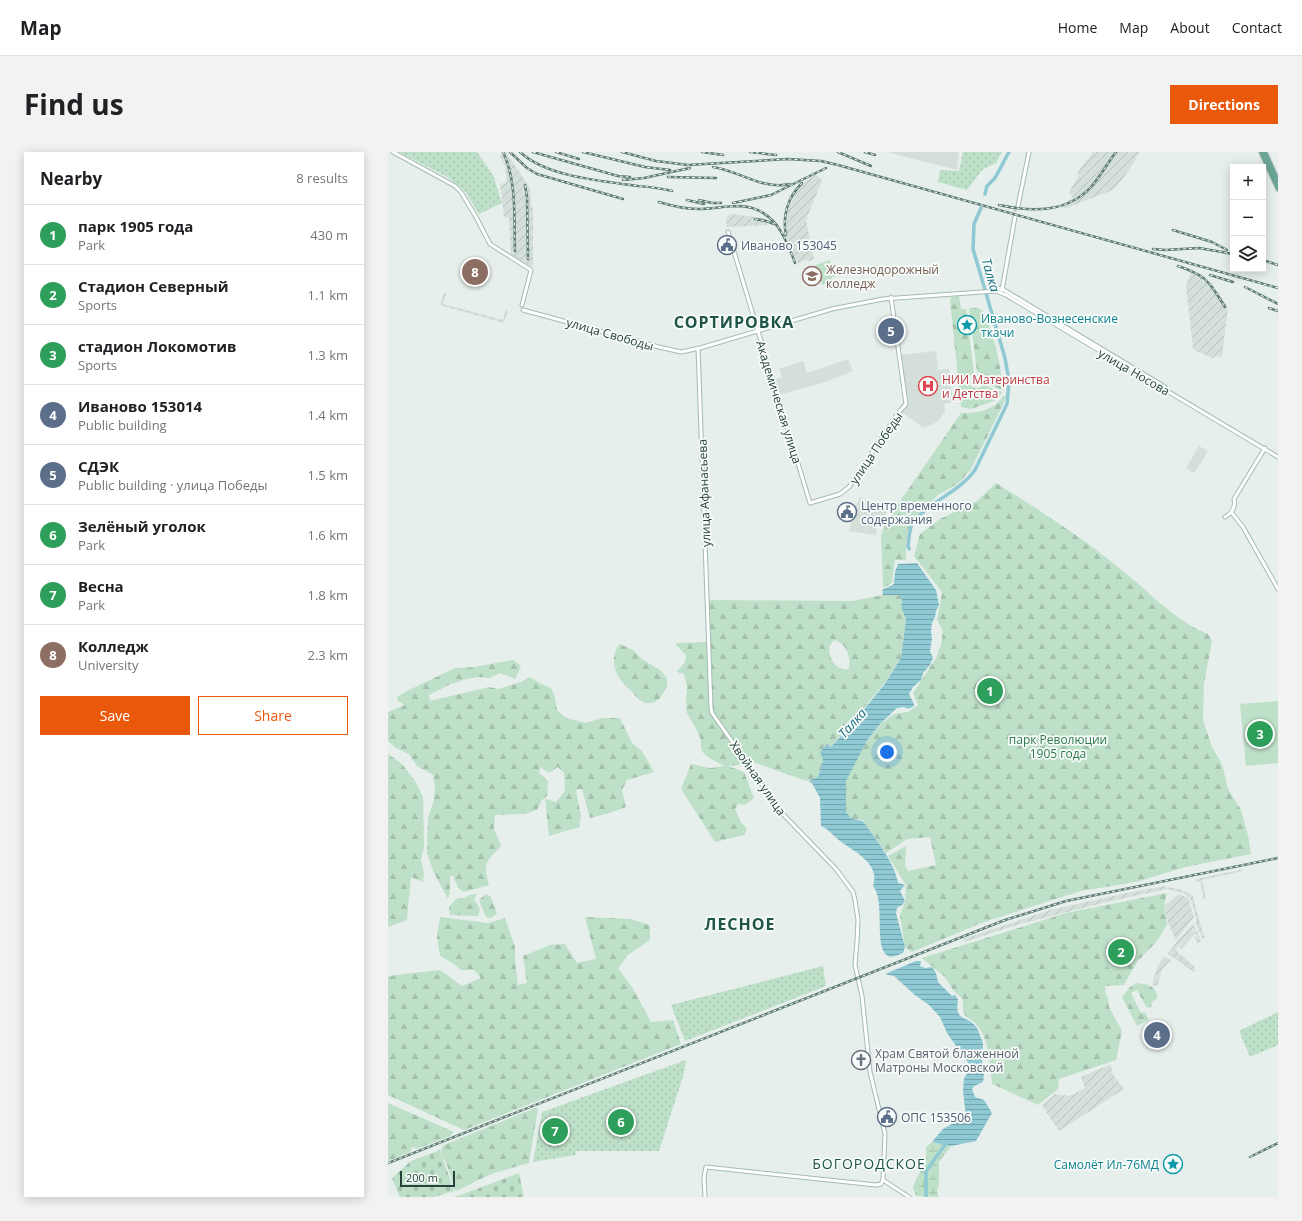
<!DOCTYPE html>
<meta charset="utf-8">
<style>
:root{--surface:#fff;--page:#f2f2f2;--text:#202124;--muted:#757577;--line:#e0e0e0;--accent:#ea580c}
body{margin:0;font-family:"Open Sans",sans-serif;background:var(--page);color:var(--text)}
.controls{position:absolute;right:12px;top:12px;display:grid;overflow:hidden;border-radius:0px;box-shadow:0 2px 10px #0003}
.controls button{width:36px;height:36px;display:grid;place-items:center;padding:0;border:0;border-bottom:1px solid var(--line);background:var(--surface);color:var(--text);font:20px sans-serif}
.scale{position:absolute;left:12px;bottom:10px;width:55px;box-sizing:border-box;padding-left:4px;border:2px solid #24423a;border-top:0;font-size:11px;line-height:14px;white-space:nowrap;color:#24423a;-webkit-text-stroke:3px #f7fbf9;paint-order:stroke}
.you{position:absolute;left:499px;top:600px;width:14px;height:14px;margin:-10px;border:3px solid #fff;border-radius:50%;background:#1a73e8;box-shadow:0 0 0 6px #1a73e833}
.badge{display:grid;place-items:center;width:26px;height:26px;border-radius:50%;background:var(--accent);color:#fff;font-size:13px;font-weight:700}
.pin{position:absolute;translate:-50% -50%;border:2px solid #fff;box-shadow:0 1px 4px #0006}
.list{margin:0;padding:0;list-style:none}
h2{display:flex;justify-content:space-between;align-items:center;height:52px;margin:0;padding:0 16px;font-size:17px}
h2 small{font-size:13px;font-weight:400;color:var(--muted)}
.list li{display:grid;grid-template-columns:26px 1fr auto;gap:12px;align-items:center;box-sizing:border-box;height:60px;padding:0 16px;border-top:1px solid var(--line)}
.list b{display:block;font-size:15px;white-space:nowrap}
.list p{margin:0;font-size:13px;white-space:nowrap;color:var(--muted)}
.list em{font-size:13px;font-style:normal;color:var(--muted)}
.actions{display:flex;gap:8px;padding:12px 16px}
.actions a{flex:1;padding:9px 0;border:1px solid var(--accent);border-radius:0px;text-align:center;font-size:14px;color:var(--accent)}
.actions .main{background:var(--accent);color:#fff}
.icon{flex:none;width:22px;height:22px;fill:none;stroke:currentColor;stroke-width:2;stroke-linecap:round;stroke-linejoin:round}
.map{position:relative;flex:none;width:890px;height:1045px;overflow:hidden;border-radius:0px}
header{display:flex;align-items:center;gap:24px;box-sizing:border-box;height:56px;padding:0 20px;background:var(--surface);border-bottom:1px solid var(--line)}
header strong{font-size:19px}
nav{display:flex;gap:22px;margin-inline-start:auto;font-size:14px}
.intro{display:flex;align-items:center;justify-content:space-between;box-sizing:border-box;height:96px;padding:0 24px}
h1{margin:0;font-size:28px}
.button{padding:10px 18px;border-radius:0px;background:var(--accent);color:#fff;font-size:14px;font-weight:700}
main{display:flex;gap:24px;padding:0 24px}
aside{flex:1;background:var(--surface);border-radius:0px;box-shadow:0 2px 10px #0003}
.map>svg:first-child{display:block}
</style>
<header>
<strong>Map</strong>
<nav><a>Home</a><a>Map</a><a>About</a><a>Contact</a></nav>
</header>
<div class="intro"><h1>Find us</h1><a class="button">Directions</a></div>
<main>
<aside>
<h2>Nearby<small>8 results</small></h2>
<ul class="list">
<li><span class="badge" style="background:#2e9e5b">1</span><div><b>парк 1905 года</b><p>Park</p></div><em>430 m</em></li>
<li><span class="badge" style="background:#2e9e5b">2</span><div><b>Стадион Северный</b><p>Sports</p></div><em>1.1 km</em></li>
<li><span class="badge" style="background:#2e9e5b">3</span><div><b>стадион Локомотив</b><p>Sports</p></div><em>1.3 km</em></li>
<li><span class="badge" style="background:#5c6f8a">4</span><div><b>Иваново 153014</b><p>Public building</p></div><em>1.4 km</em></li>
<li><span class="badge" style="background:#5c6f8a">5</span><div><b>СДЭК</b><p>Public building · улица Победы</p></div><em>1.5 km</em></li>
<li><span class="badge" style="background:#2e9e5b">6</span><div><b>Зелёный уголок</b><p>Park</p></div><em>1.6 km</em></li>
<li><span class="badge" style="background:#2e9e5b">7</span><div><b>Весна</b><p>Park</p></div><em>1.8 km</em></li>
<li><span class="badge" style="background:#8d6e63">8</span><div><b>Колледж</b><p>University</p></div><em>2.3 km</em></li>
</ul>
<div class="actions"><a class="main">Save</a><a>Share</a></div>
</aside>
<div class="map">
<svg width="890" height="1045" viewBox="0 0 890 1045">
<defs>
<pattern id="industrial-furrows" width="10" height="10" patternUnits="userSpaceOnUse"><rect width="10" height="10" fill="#d4dfda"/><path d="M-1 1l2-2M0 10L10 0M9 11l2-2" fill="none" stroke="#b6c1bc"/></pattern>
<pattern id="forest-firs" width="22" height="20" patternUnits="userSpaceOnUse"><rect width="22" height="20" fill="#bfe0c8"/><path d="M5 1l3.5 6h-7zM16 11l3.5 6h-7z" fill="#a4c1ad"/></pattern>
<pattern id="wetland-marsh" width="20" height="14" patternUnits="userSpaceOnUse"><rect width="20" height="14" fill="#bfe0c8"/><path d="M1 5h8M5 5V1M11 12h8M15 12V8" fill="none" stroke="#a4c1ad"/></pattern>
<pattern id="cemetery-stones" width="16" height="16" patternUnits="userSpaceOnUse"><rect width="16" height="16" fill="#bfe0c8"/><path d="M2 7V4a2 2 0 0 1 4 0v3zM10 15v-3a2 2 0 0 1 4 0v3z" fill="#a4c1ad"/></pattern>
<pattern id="park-crowns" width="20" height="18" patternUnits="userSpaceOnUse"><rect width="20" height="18" fill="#bfe0c8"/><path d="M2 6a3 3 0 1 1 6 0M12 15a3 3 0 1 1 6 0" fill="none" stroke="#a4c1ad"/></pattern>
<pattern id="garden-dots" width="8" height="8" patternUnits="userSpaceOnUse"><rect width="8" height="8" fill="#bfe0c8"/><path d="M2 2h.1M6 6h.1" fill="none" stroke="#a4c1ad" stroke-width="1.8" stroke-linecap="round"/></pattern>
<pattern id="water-rules" width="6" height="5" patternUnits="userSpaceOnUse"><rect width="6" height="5" fill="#8ec9d4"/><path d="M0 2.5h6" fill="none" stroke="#74a5ad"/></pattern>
</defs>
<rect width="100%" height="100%" fill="#e6efeb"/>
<!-- built -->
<g fill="#d4dfda">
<path d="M499,0H571L569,18Z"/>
<path d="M548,199L550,218L561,217L565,250L556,252L557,260L549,270L536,276L513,260L520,253L513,203Z"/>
<path d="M460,207L465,219L434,231L391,243L386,228L394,225L391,217L415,209L419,221Z"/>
<path d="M811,294L820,299L807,320L806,321L798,316Z"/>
<path d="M472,345L499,359L489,376L488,383L461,379L467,356Z"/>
</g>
<!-- industrial -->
<g fill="url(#industrial-furrows)">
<path d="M116,0H118L142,36L143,54L145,56V112L144,115L123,103L121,66L116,65L112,32L119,30L117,13L112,4Z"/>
<path d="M705,0H752L737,24L725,38L676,57L675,52L685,46L681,40L691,23L689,21Z"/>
<path d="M428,22L434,29L418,68L426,107L421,109L418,108L410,112L403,96L399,84L398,67L400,57L408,40L413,33Z"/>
<path d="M343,62L376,66L378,67L379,73L338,75L339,64Z"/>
<path d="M803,119L814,125L815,130L821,131L823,130L840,155L834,205L827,204L826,206H823L805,197L798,134Z"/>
<path d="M56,141H58L55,152L115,168L118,158H120L116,171L52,153Z"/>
<path d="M852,718H855V719L814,728L818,747L816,748L812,729L808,730L807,727Z"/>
<path d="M778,734L779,737L719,750L632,772L576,790L575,787L662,758L743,740Z"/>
<path d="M780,735L794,738L805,744V745L812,771H811L812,772L817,786L815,787L808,772V765L802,746L796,741L779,737Z"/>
<path d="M791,742L800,746L806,765L788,788L780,771L776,754Z"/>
<path d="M805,772L811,783L813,790L809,791L806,785L808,784L811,788L805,776L804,777L807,782L793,797L791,795L799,785L788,796L790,799L789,800L807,815L806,817L808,819L806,820L789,808L779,802L799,778Z"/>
<path d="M776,804L783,808L774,817L770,832L768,834L764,833L769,816Z"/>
<path d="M723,912L724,921L736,937L671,979L654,953L667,942L682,944L697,936L693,925Z"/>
</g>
<!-- forest -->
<g fill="url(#forest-firs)" fill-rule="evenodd">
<path d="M571,144L573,157H578L586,221L582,224V233L584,235L589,237L596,233L614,240L611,246L608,248L583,257L573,255L562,148L563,145Z"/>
<path d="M581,156C589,156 592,155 596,161C606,185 613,212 615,238L596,231C597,225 595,221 589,220Z"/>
<path d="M615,244H618L614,255L583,317L571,331L550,343L524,368C518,379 518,395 518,408H507L504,431L495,436L493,384L497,371L573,261C589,261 606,259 615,244Z"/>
<path d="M608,331C645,354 681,377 716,404C726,412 737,420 747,429C770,449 792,471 820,482L824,489L816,532L815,568L824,595L834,612L840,637L853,658L860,684L863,702L797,715L748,730L693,739L596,770L524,800L517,795L512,763L517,750L518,733L500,704L518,694L517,714L520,719L548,713L542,685L519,687L498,701L475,668L464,667L458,660V629L480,587L494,571L506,562L520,560L530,553L525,541L548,506L553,493L555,479L549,468L554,440L526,404L532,382L552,367L589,349Z"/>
<path d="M495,443H512L514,449L513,454L518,468L513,506L495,533L448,589L443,595L439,592L432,600L435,608L430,625L418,629L351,605L353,611L351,613L340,614L356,620L366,646L357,653L350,652L347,657L353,670L359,677L356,683L327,690L293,637L303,612L322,616L337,614C333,613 315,603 314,599C312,595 314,590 312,586C310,578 303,569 299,561L298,557L299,554L298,548L299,534L296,522L291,521L289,519L297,510L298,503L288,493L289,491L321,490V448L464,449ZM446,488C459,491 463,505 461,517C448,520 441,506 441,495Z"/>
<path d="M232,492L245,498L255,508L272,518L279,526C280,533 278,537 274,543C271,548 265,552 259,551C253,551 248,544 244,540C240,536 235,532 232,527C225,517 223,501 232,492Z"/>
<path d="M125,508L133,514L127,527L112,521L102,526L90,525L75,528L63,532L41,543L42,549L101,535L110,537L133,530L142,525L153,532L163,536L167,545L169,558L178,566L198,571L215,566H232L244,591L254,599L266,620L239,628L234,638L238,655L222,661L202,666L194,637L188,638L193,664L191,675L161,684L157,647L168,650L177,639L176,621L170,615L161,621L152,615L151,621L160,629L159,644L154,648L149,658L137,662L107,663L106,677L113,694C97,711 95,711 101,733L76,740L70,736L65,724H62V740L60,747L46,721L39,701L40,665L46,648L47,635L45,623L29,614L21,602L8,596L0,589V560L17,553L10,549L9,545L21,538L67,516L87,515Z"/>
<path d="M0,602L14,612L27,629L35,645L36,694L33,708L36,721L35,730L23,725L19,768L0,775Z"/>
<path d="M779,741L776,753L779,772L770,788L749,810L736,833L717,834V840L720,846L721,855L734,879L728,908L671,927L670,937L650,953L604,932C602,912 602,890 589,873C586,869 579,866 575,861V847L565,838L557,825L534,806L678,761Z"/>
<path d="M84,742H89L86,747L92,757L90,764L62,763L61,755L68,747L76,746Z"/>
<path d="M98,742L103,745L109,762L103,766L98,765L91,748Z"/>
<path d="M52,765L100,771L117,766L127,795V808L130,833L139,831L135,804L162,793L177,792L189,811L208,807L197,765L242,767L262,773V788L240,803L230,816L244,835L263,870L285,868L293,892L76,978L0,943V824L52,818L74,834L93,826L86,818H73L66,812L52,804L49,785Z"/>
<path d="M749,831C760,832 766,833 770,845L764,850L763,855L759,856L749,838L743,841L753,861L757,860L761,868L749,874L734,845L742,835Z"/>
<path d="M0,951L66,980L62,984L29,997L24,995L22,1000L0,1009Z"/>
<path d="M147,956L150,957L141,1011L103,1022L68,1039L66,1037L63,1025L58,1010L54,1004L53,997L56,993Z"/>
</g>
<!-- wetland -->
<path fill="url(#wetland-marsh)" d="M544,990L563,994L551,1010V1034L549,1039L551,1045L528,1044L525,1035L529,1025L538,1011V995Z"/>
<!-- cemetery -->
<g fill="url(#cemetery-stones)">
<path d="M52,998L66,1039L46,1045H12L4,1026L23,1009Z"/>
<path d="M131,1021L136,1045H67Z"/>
</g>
<!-- park -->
<path fill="url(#park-crowns)" d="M601,523L618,531L602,556L586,547Z"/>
<!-- garden -->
<g fill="url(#garden-dots)">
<path d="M11,0H89L105,23L114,51L91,62L76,38L61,26Z"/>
<path d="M575,0H614L608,11L594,18L579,38L550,30L552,18L571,19Z"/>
<path d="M435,814L438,834L297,889L283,853Z"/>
<path d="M890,860V893L862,905L851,879Z"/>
<path d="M298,908L296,921L271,999H187L188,1003L145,1010L154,960Z"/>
</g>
<!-- pitch -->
<g fill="#bfe0c8">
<path d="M442,108L447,124L444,125L445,129L434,133L427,113Z"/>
<path d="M890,549V611L858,614L852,552Z"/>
<path d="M738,778L746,783C749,789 740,814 735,819C732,821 729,821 725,821L719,814V808L729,784L731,780Z"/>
</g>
<!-- water -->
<g fill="url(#water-rules)">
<path d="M529,411L548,438L551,453L548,459L547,465L544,471L543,479L544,487L542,499L545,506L542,513L535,521L533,528L525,535L521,542L526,552L525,555L520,557L516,555L509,556L493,571L480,587L458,629V660L464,667L475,669C487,686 507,711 510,731L517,733L512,739L517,749L514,753L509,756L508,761L517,795L515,801C510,803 504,806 500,804C485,796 498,749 485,734C486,730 487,725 486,722C482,706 464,698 452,689C445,684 442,678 433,674L432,646L424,631L421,630L422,628L430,625L435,608L432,600L439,592L443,595L464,572L496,533L513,506L518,468L513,454L514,449L512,443H495L494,438L506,432L507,420L510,412Z"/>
<path d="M528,809H533L532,814L537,816L544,815L548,821L550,830L564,844L567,843L570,847C566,873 581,861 590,878C591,881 595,890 595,892C595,898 594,903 594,908C595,917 597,919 595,930L586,934L584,937L587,945L596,948L604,961L588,989L563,994L544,990L555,977L578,964L575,939L576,926L581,919V912L559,881L552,865L541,853L527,843L506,824L497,822Z"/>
</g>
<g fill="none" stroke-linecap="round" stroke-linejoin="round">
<!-- river -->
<g stroke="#8ec9d4" stroke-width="3.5">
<path d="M597,42L599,34L607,26L621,0"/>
<path d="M521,397L520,394C521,387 521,379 524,372C525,370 528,367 530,365C547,347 572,339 587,318L619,252L621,229L617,206L585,97L586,72L593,56"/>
<path d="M538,1045V1019L559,990"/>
</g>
<!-- secondary-tunnel -->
<path stroke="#bfccc8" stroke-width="3" stroke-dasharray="3 1.5" stroke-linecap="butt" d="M626,64L628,54"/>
<!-- secondary casing -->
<g stroke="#a4bbb3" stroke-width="5">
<g id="secondary">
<path d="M5,0L67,34L73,40L88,65L102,92L143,118L134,153"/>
<path d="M630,54L641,0"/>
<path d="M340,80L422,351L452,342L461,335L511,260L518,252L503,145"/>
<path d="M604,137L610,136L616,138L777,235"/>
<path d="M614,138L627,65"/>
<path d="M135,158L271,195L293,200L312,196L444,157L495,147L608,139L618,143L890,305"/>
<path d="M310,196L323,556L324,561L367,622L390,657L448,717L465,740L467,748L470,768L469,789L467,813L474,844L482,920L497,982L495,1028"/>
<path d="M844,361L855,375L890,437"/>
<path d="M837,365C844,361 848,356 846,347L877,296"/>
<path d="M495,1028L521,1045"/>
<path d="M317,1045L316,1025L318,1015L488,1033L493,1032L495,1028"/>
</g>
</g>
<!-- primary casing -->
<g stroke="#c2cac8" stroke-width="6">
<g id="primary">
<path d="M873,0L890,37"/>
<path d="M877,0L890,29"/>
</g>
</g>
<!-- secondary -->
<use href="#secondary" stroke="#fff" stroke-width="3"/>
<!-- primary -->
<use href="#primary" stroke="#6aa596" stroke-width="4"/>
<!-- rail casing -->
<g stroke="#5f7d75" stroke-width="2.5">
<g id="rail">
<path d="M115,0C129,29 126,67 127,99"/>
<path d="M122,0L139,16L149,22L235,47"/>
<path d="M132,0C159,25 214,29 250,34C261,35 273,36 284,39"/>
<path d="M145,0L230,24L242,25"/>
<path d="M168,0L191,7"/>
<path d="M195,0L257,15L282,18"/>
<path d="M234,0L268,9L300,13L400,7L433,9L450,13L890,136"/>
<path d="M314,0L335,3"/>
<path d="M362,0L388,3"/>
<path d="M450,0L483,14"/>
<path d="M477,0L487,3"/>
<path d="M325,15C352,19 373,38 402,32"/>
<path d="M280,25L328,26"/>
<path d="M235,28L256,26L302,16"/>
<path d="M137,33L139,45L140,107"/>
<path d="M299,48L316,52"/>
<path d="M311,48L324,51H333"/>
<path d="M271,50C284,54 297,57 310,57C324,57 337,54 351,54C385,55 397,83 407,111"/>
<path d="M345,51L383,43L438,16"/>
<path d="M611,53C644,60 678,61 702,36C712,25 719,12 728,0"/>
<path d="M367,67L378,69L386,72"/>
<path d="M785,78L824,90L839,98"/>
<path d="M398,83C394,64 400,45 414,31"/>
<path d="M765,97L777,98L811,96L845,102"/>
<path d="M875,108L890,113"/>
<path d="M790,114C820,124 821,130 837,155"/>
<path d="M822,123L845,130"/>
<path d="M857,135L890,152"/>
<path d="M881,156L890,159"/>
<path d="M862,1005L890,991"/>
<path d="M0,1011L617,768L678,749L890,706"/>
</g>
</g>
<!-- rail -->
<use href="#rail" stroke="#f7fbf9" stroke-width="1" stroke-dasharray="3" stroke-linecap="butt"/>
</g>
<!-- icons -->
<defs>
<g id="civic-ring" transform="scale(1)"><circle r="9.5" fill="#f7fbf9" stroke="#5c6f8a" stroke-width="1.5"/><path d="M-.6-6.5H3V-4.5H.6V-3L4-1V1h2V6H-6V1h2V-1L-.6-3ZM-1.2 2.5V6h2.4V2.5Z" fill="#5c6f8a"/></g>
<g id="university-ring" transform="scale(1)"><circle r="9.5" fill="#f7fbf9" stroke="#8d6e63" stroke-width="1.5"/><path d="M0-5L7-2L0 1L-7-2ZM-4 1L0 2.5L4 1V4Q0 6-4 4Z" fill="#8d6e63"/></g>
<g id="sight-ring" transform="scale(1)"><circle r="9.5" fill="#f7fbf9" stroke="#0f9aa8" stroke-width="1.5"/><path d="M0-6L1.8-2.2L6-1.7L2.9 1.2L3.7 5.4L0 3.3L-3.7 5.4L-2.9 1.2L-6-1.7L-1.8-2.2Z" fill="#0f9aa8"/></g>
<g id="hospital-ring" transform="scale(1)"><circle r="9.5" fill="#f7fbf9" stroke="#e0444e" stroke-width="1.5"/><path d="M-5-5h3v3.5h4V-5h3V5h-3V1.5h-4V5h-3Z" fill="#e0444e"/></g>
<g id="church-ring" transform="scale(1)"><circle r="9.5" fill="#f7fbf9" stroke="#6b7280" stroke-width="1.5"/><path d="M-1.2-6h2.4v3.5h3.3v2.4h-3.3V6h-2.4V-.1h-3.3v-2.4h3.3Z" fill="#6b7280"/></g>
</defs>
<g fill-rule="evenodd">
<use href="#civic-ring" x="339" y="93"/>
<use href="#university-ring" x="424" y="124"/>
<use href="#sight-ring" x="579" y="173"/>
<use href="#hospital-ring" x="540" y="234"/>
<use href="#civic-ring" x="459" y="360"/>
<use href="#church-ring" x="473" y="908"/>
<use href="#civic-ring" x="499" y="965"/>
<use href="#sight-ring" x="785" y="1012"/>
</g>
<g text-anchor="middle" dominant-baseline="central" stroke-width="3.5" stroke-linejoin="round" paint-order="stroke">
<!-- service labels -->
<g font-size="12" fill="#4e5e75" stroke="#f7fbf9" text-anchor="start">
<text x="353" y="93">Иваново 153045</text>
<text x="473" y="353">Центр временного<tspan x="473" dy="14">содержания</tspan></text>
<text x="513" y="965">ОПС 153506</text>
</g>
<!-- education labels -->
<g font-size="12" fill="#785e54" stroke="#f7fbf9" text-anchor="start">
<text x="438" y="117">Железнодорожный<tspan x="438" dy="14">колледж</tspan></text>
</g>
<!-- culture labels -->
<g font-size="12" fill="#0d838f" stroke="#f7fbf9" text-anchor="start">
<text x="593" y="166">Иваново-Вознесенские<tspan x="593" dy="14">ткачи</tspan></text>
<text x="771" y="1012" text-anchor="end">Самолёт Ил-76МД</text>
</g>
<!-- street labels -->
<g font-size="12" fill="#24423a" stroke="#f7fbf9">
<text transform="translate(222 182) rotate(16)">улица Свободы</text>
<text transform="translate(746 220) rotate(30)">улица Носова</text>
<text transform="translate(391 250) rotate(73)">Академическая улица</text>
<text transform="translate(488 296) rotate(-56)">улица Победы</text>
<text transform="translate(316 341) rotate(-92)">улица Афанасьева</text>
<text transform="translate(370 626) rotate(55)">Хвойная улица</text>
</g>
<!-- health labels -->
<g font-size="12" fill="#be3a42" stroke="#f7fbf9" text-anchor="start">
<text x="554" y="227">НИИ Материнства<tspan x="554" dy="14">и Детства</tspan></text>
</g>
<!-- park labels -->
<g font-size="12" fill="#2d7a4b" stroke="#f7fbf9">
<text x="670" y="587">парк Революции<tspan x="670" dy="14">1905 года</tspan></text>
</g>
<!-- worship labels -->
<g font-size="12" fill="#5b616d" stroke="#f7fbf9" text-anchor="start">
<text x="487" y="901">Храм Святой блаженной<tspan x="487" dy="14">Матроны Московской</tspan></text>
</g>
<!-- water labels -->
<g font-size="13" font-style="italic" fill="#1c6f80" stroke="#f7fbf9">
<text transform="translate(603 123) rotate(74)">Талка</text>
<text transform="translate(464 571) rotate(-48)">Талка</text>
</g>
<!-- quarter labels -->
<g font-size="14" letter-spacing="1" fill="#1f5548" stroke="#f7fbf9">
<text x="481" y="1011">БОГОРОДСКОЕ</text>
</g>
<!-- district labels -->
<g font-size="16" font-weight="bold" letter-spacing="1" fill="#1f5548" stroke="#f7fbf9">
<text x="346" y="170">СОРТИРОВКА</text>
<text x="352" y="772">ЛЕСНОЕ</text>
</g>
</g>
</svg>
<div class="controls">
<button>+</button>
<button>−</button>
<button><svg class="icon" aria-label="layers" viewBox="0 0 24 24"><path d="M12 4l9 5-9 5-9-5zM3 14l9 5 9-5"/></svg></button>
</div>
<div class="scale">200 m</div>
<div class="you"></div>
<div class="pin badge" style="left:602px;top:539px;background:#2e9e5b">1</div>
<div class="pin badge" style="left:733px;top:800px;background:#2e9e5b">2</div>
<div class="pin badge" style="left:872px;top:582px;background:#2e9e5b">3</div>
<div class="pin badge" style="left:769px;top:883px;background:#5c6f8a">4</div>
<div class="pin badge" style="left:503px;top:179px;background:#5c6f8a">5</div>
<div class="pin badge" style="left:233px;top:970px;background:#2e9e5b">6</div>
<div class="pin badge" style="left:167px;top:979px;background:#2e9e5b">7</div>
<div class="pin badge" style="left:87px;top:120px;background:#8d6e63">8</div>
</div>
</main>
